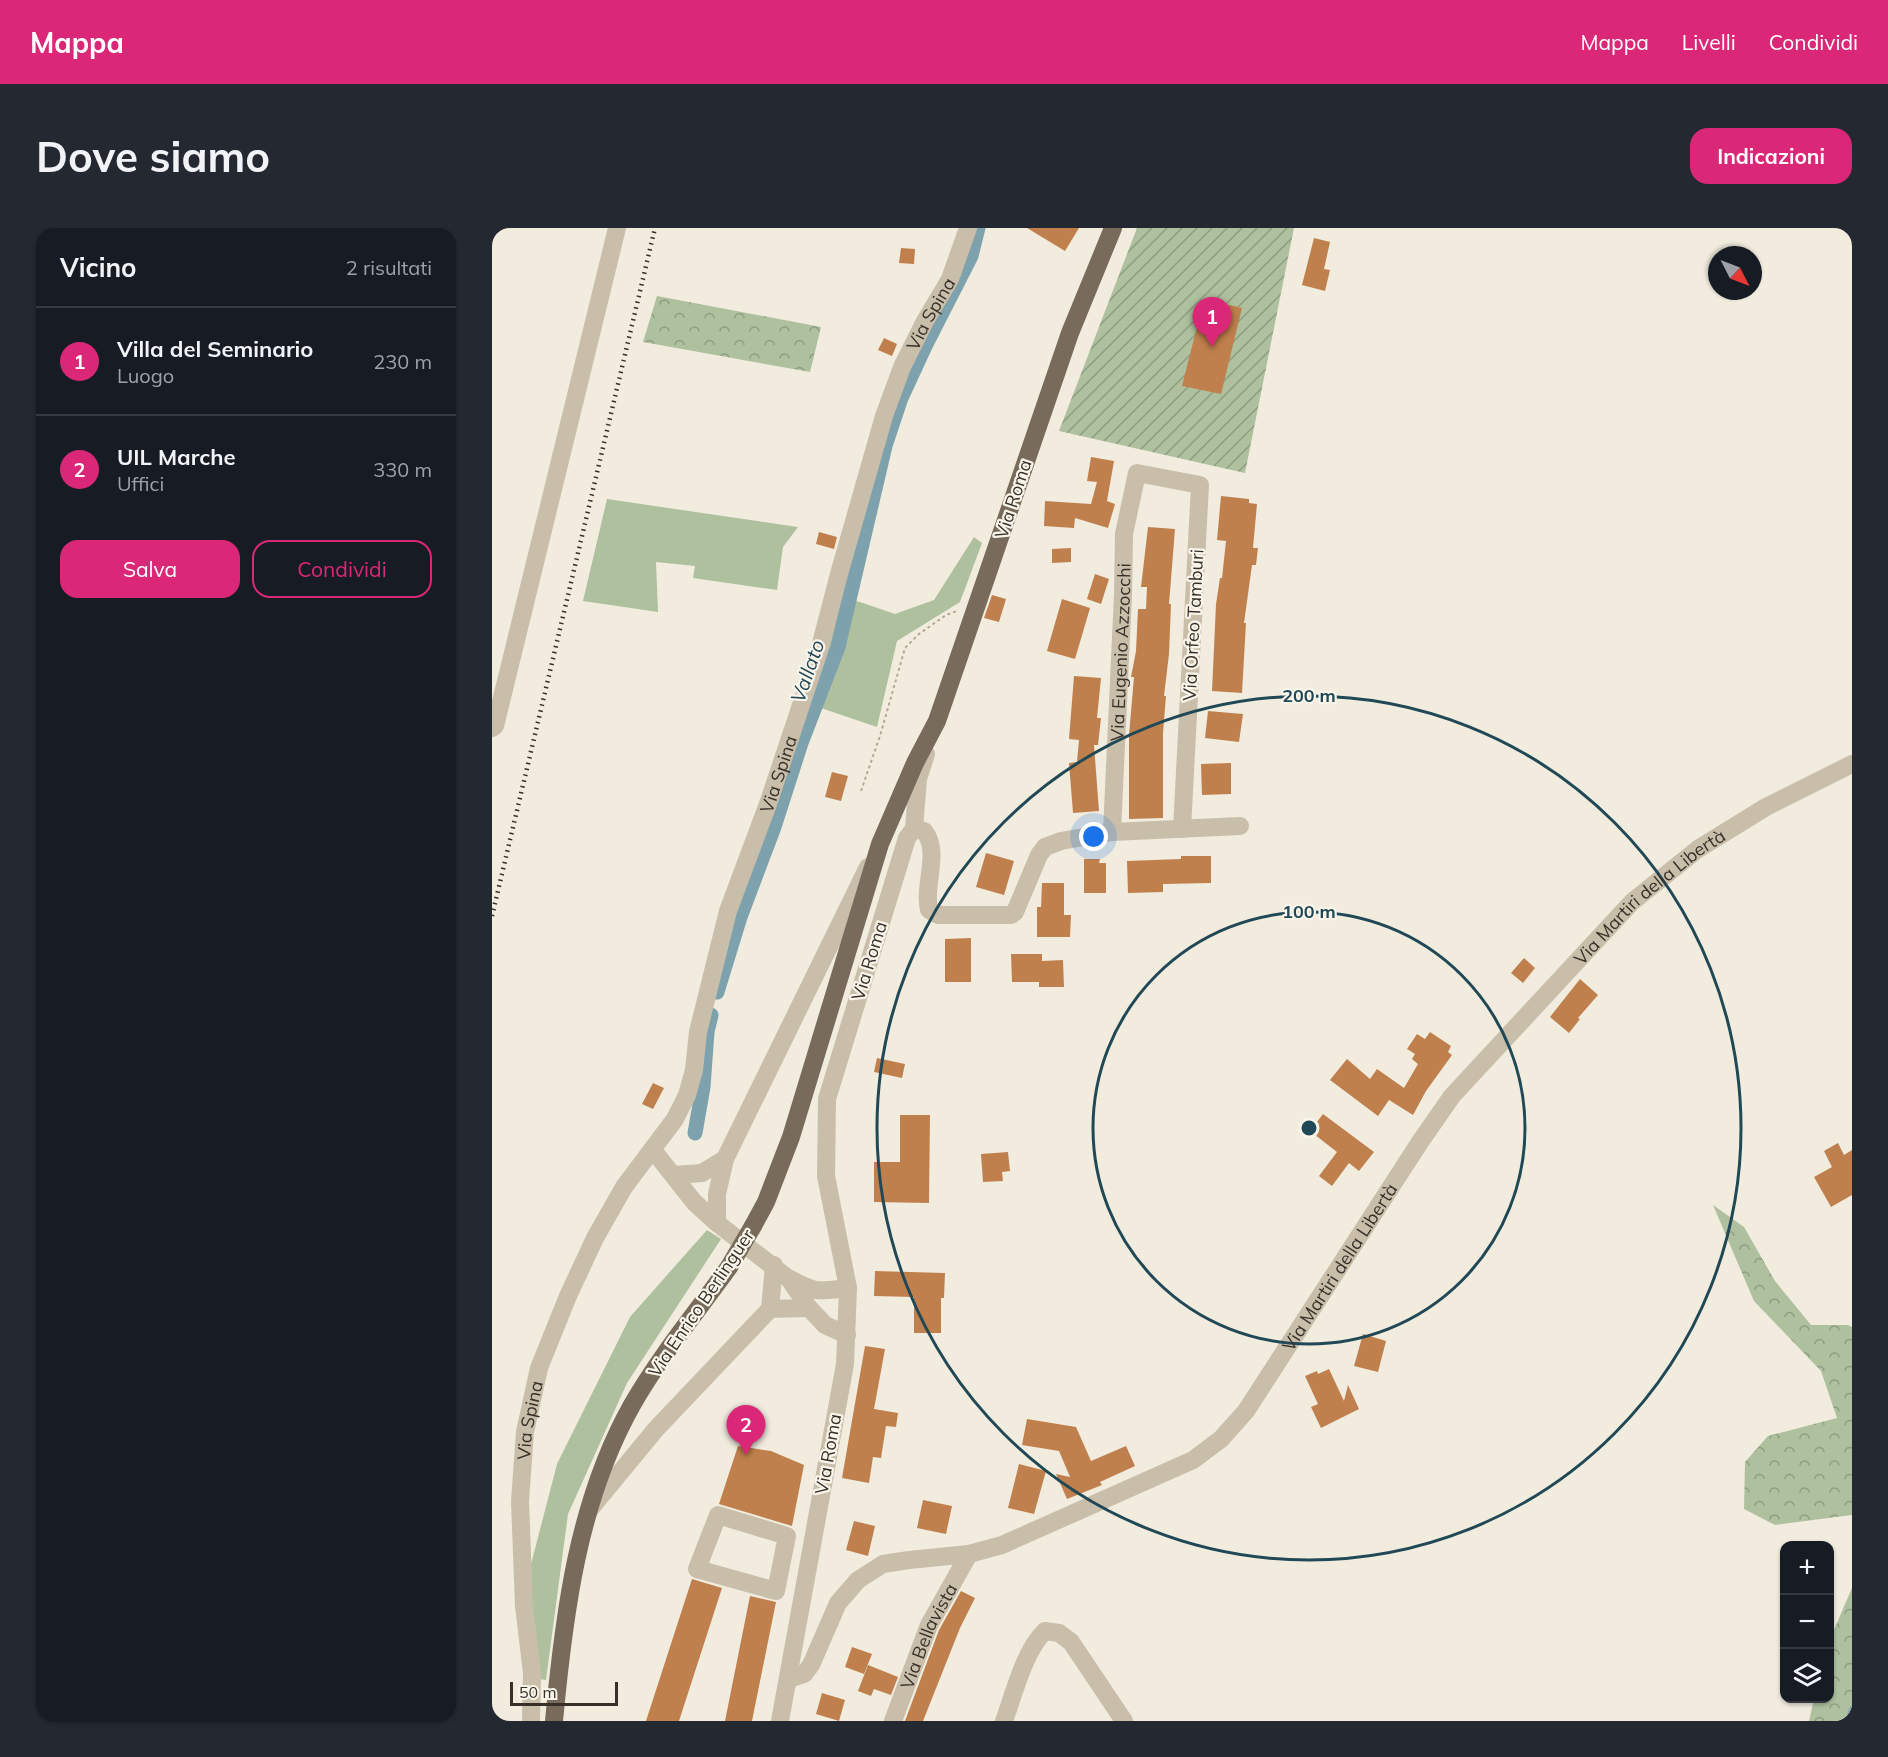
<!DOCTYPE html>
<html lang="it">
<meta charset="utf-8">
<style>
:root{--surface:#171b24;--page:#242831;--text:#f1f3f6;--muted:#9ea1a6;--line:#363941;--accent:#db2777}
body{margin:0;font-family:Mulish,sans-serif;background:var(--page);color:var(--text)}
.controls{position:absolute;right:18px;bottom:18px;display:grid;overflow:hidden;border-radius:12px;box-shadow:0 2px 4px #0004}
.controls button{width:54px;height:54px;display:grid;place-items:center;padding:0;border:0;border-bottom:2px solid var(--line);background:var(--surface);color:var(--text);font:30px sans-serif}
.compass{position:absolute;left:1216px;top:18px;width:54px;height:54px;border-radius:50%;background:var(--surface);box-shadow:0 2px 4px #0004;rotate:132deg}
.scale{position:absolute;left:18px;bottom:15px;width:108px;box-sizing:border-box;padding-left:6px;border:3px solid #373029;border-top:0;font-size:16px;line-height:21px;white-space:nowrap;color:#373029;-webkit-text-stroke:4px #f9f5ea;paint-order:stroke}
.you{position:absolute;left:602px;top:609px;width:21px;height:21px;margin:-15px;border:4px solid #fff;border-radius:50%;background:#1a73e8;box-shadow:0 0 0 9px #1a73e833}
.badge{display:grid;place-items:center;width:39px;height:39px;border-radius:50%;background:var(--accent);color:#fff;font-size:20px;font-weight:700}
.pin{position:absolute;translate:-50% -50px;filter:drop-shadow(0 2px 3px #0008)}
.pin::after{content:'';position:absolute;top:32px;width:21px;height:18px;background:inherit;clip-path:polygon(0 0,100% 0,50% 100%)}
.list{margin:0;padding:0;list-style:none}
h2{display:flex;justify-content:space-between;align-items:center;height:78px;margin:0;padding:0 24px;font-size:26px}
h2 small{font-size:20px;font-weight:400;color:var(--muted)}
.list li{display:grid;grid-template-columns:39px 1fr auto;gap:18px;align-items:center;box-sizing:border-box;height:108px;padding:0 24px;border-top:2px solid var(--line)}
.list b{display:block;font-size:22px;white-space:nowrap}
.list p{margin:0;font-size:20px;white-space:nowrap;color:var(--muted)}
.list em{font-size:20px;font-style:normal;color:var(--muted)}
.actions{display:flex;gap:12px;padding:18px 24px}
.actions a{flex:1;padding:14px 0;border:2px solid var(--accent);border-radius:18px;text-align:center;font-size:21px;color:var(--accent)}
.actions .main{background:var(--accent);color:#fff}
.icon{flex:none;width:33px;height:33px;fill:none;stroke:currentColor;stroke-width:2;stroke-linecap:round;stroke-linejoin:round}
.map{position:relative;flex:none;width:1360px;height:1493px;overflow:hidden;border-radius:18px}
header{display:flex;align-items:center;gap:36px;box-sizing:border-box;height:84px;padding:0 30px;background:var(--accent);color:#fff}
header strong{font-size:28px}
nav{display:flex;gap:33px;margin-inline-start:auto;font-size:21px}
.intro{display:flex;align-items:center;justify-content:space-between;box-sizing:border-box;height:144px;padding:0 36px}
h1{margin:0;font-size:42px}
.button{padding:15px 27px;border-radius:18px;background:var(--accent);color:#fff;font-size:21px;font-weight:700}
main{display:flex;gap:36px;padding:0 36px}
aside{flex:1;background:var(--surface);border-radius:18px;box-shadow:0 2px 4px #0004}
.map>svg:first-child{display:block}
</style>
<header>
<strong>Mappa</strong>
<nav><a>Mappa</a><a>Livelli</a><a>Condividi</a></nav>
</header>
<div class="intro"><h1>Dove siamo</h1><a class="button">Indicazioni</a></div>
<main>
<aside>
<h2>Vicino<small>2 risultati</small></h2>
<ul class="list">
<li><span class="badge">1</span><div><b>Villa del Seminario</b><p>Luogo</p></div><em>230 m</em></li>
<li><span class="badge">2</span><div><b>UIL Marche</b><p>Uffici</p></div><em>330 m</em></li>
</ul>
<div class="actions"><a class="main">Salva</a><a>Condividi</a></div>
</aside>
<div class="map">
<svg width="1360" height="1493" viewBox="0 0 1360 1493">
<defs>
<pattern id="forest-crowns" width="20" height="18" patternUnits="userSpaceOnUse" patternTransform="scale(1.5)"><rect width="20" height="18" fill="#aec09e"/><path d="M2 6a3 3 0 1 1 6 0M12 15a3 3 0 1 1 6 0" fill="none" stroke="#8e9c81"/></pattern>
<pattern id="garden-furrows" width="10" height="10" patternUnits="userSpaceOnUse" patternTransform="scale(1.5)"><rect width="10" height="10" fill="#aec09e"/><path d="M-1 1l2-2M0 10L10 0M9 11l2-2" fill="none" stroke="#8e9c81"/></pattern>
</defs>
<rect width="100%" height="100%" fill="#f1ecde"/>
<!-- grass -->
<g fill="#aec09e">
<path d="M115,271L306,299L291,319L285,362L201,350L203,338L164,334L166,384L91,373Z"/>
<path d="M482,309L490,315L468,374L405,413L385,499L329,480L313,479L346,369L368,374L403,386L442,372Z"/>
<path d="M215,1002L229,1011L135,1155L76,1286L54,1452L47,1451L37,1344L65,1236L138,1089Z"/>
</g>
<!-- forest -->
<g fill="url(#forest-crowns)">
<path d="M165,68L329,99L318,144L151,114Z"/>
<path d="M1221,977L1252,999L1283,1053L1319,1097H1356L1360,1099V1287L1283,1297L1252,1281L1253,1234L1276,1208L1345,1190L1329,1143L1262,1073Z"/>
<path d="M1360,1360V1493H1317L1322,1471L1338,1470V1411Z"/>
</g>
<!-- garden -->
<path fill="url(#garden-furrows)" d="M645,0H802L753,245L567,203Z"/>
<g fill="none" stroke-linecap="round" stroke-linejoin="round">
<!-- stream -->
<path stroke="#7ea2ad" stroke-width="4.5" d="M1355,1493L1360,1480"/>
<!-- canal -->
<g stroke="#7ea2ad" stroke-width="15">
<path d="M225,764L248,689L282,599L309,515L346,419L393,218L409,170L433,118L479,28L486,0"/>
<path d="M203,905L211,859L215,804L219,787"/>
</g>
</g>
<!-- building -->
<g fill="#c0804d">
<path d="M535,0H587L573,23Z"/>
<path d="M822,10L838,14L832,41L838,42L833,63L810,57Z"/>
<path d="M409,20L423,21L422,36L407,35Z"/>
<path d="M712,71L750,80L729,166L690,158Z"/>
<path d="M392,110L405,116L400,128L386,122Z"/>
<path d="M599,229L622,233L615,273L623,276L616,300L583,290L582,300L552,298L553,273L599,276L605,254L595,253Z"/>
<path d="M729,268L757,271V275L765,276L761,320H766L764,337H760L752,395H754L750,465L720,463L724,376L728,350H730L734,313L725,312Z"/>
<path d="M656,299L683,301L677,376H679L677,426L672,468H674L671,505V590L637,591V507L642,449H639L644,423L646,381H654L655,359H649Z"/>
<path d="M327,304L345,309L342,321L324,316Z"/>
<path d="M579,320V334L560,335V321Z"/>
<path d="M603,346L617,351L609,376L595,371Z"/>
<path d="M500,367L514,371L507,394L492,390Z"/>
<path d="M570,371L598,380L583,431L555,423Z"/>
<path d="M582,448L609,450L605,490H609L606,517H602L607,583L581,585L577,535L585,534L587,512L577,511Z"/>
<path d="M716,483L751,486L747,514L713,510Z"/>
<path d="M739,535V566L710,567L709,536Z"/>
<path d="M340,544L356,548L349,573L333,569Z"/>
<path d="M494,625L522,633L512,667L484,659Z"/>
<path d="M689,628H719V655L671,656V664L636,665L635,633L689,631Z"/>
<path d="M592,631H608L607,635H614V665H592Z"/>
<path d="M550,655H572V687H579L578,709H545V679H549Z"/>
<path d="M479,710V754H453V711Z"/>
<path d="M519,726H550V733L571,732L572,759H547V754H520Z"/>
<path d="M1032,730L1043,740L1031,755L1019,745Z"/>
<path d="M1088,751L1106,767L1086,790L1088,791L1077,805L1058,789Z"/>
<path d="M938,804L959,818L956,824L960,827L934,863L921,887L897,872L886,888L838,852L855,831L878,851L885,841L912,860L926,836L920,831L923,826L915,821L925,806L933,811Z"/>
<path d="M385,830L413,836L410,850L382,844Z"/>
<path d="M161,855L172,860L161,881L150,876Z"/>
<path d="M831,886L882,924L867,943L857,935L840,958L827,948L845,924L818,903Z"/>
<path d="M408,887H438L437,975L382,974V934H408Z"/>
<path d="M1346,915L1352,927L1360,922V967L1339,979L1322,949L1340,939L1332,923Z"/>
<path d="M516,924L518,943L510,944L511,953L491,954L489,926Z"/>
<path d="M383,1043L453,1045L452,1070H449V1105H422V1069L382,1068Z"/>
<path d="M871,1106L894,1113L886,1144L862,1138Z"/>
<path d="M373,1118L393,1121L382,1181L406,1185L404,1199L394,1198L389,1230L381,1229L377,1255L350,1250Z"/>
<path d="M837,1141L852,1173L856,1157L867,1181L829,1200L819,1179L826,1176L813,1148L825,1143L826,1146Z"/>
<path d="M535,1191L584,1199L599,1233L634,1218L643,1238L608,1254L610,1257L575,1271L564,1246L578,1249L567,1223L530,1217Z"/>
<path d="M246,1218L279,1223L312,1237L300,1298L227,1276Z"/>
<path d="M527,1236L554,1243L542,1286L516,1280Z"/>
<path d="M431,1272L460,1278L454,1306L425,1300Z"/>
<path d="M362,1293L383,1298L376,1328L354,1322Z"/>
<path d="M200,1351L230,1360L187,1493H154Z"/>
<path d="M469,1363L483,1370L468,1400L431,1493H413L447,1402Z"/>
<path d="M258,1368L284,1374L260,1493H233Z"/>
<path d="M360,1419L380,1426L372,1446L353,1439Z"/>
<path d="M376,1437L406,1449L399,1467L382,1461L379,1468L366,1463Z"/>
<path d="M330,1465L353,1472L347,1493L324,1486Z"/>
</g>
<g fill="none" stroke-linecap="round" stroke-linejoin="round">
<!-- path -->
<path stroke="#b5a994" stroke-width="2" stroke-dasharray="3 3" stroke-linecap="butt" d="M369,563L388,508L413,420L427,406L454,387L465,383"/>
<!-- minor -->
<g stroke="#c9beaa" stroke-width="18">
<path d="M0,500L3,498L125,0"/>
<path d="M422,601L432,603C449,623 431,657 437,682L446,687H519L523,684L547,627L553,619L569,613L620,604L748,598"/>
<path id="s1" d="M620,604L631,366L632,306L645,245L708,257L690,601"/>
<path d="M161,922L202,974L225,995L297,1051L317,1080L333,1097L355,1107"/>
<path d="M182,947L210,945L233,931"/>
<path d="M225,995V966L233,931L376,639"/>
<path d="M298,1051C326,1066 326,1063 356,1060"/>
<path d="M278,1081L317,1080"/>
<path d="M98,1281L164,1201L278,1081L282,1037"/>
<path d="M226,1287L295,1308L284,1363L205,1341Z"/>
<path id="s2" d="M297,1451L312,1446L319,1437L346,1375L366,1352L391,1336L417,1332L477,1326L510,1317L701,1232L729,1211L754,1183L928,914L960,868L1140,674L1206,621L1274,579L1360,536"/>
<path id="s3" d="M39,1493L40,1445L32,1378L28,1273L33,1204L47,1140L76,1068L103,1010L132,959L183,891L195,867L202,842L206,804L236,683L276,576L327,423L347,346L392,188L410,139L433,93L458,51L476,0"/>
<path d="M288,1493L353,1136L356,1060L334,948L335,871L415,610L422,601L426,551L434,526"/>
<path id="s4" d="M401,1493L437,1397L477,1326"/>
<path d="M512,1493C522,1466 532,1423 553,1403L567,1405L579,1414L632,1493"/>
</g>
<!-- major -->
<g stroke="#786b5b" stroke-width="18">
<path d="M261,998L274,974L299,909L388,616L423,535L445,493L578,105L621,0"/>
<path d="M62,1493C72,1385 86,1273 140,1177C168,1128 204,1085 237,1039"/>
</g>
<!-- rail -->
<path stroke="#373029" stroke-width="4.5" stroke-dasharray="1.5 4.5" stroke-linecap="butt" d="M0,688L163,0"/>
<!-- major-bridge -->
<path stroke="#786b5b" stroke-width="18" d="M237,1039L261,998"/>
</g>
<!-- distance rings -->
<g fill="none" stroke="#214856" stroke-width="3">
<circle cx="817" cy="900" r="216"/>
<circle cx="817" cy="900" r="432"/>
</g>
<g text-anchor="middle" dominant-baseline="central" stroke-width="4.5" stroke-linejoin="round" paint-order="stroke">
<!-- street labels -->
<g font-size="18" fill="#373029" stroke="#f9f5ea">
<text stroke="none"><textPath href="#s3" startOffset="1488">Via Spina</textPath></text>
<text transform="translate(521 271) rotate(-72)">Via Roma</text>
<text transform="translate(701 397) rotate(-87)">Via Orfeo Tamburi</text>
<text stroke="none"><textPath href="#s1" startOffset="180">Via Eugenio Azzocchi</textPath></text>
<text stroke="none"><textPath href="#s3" startOffset="1002">Via Spina</textPath></text>
<text stroke="none"><textPath href="#s2" startOffset="1215">Via Martiri della Libertà</textPath></text>
<text transform="translate(377 733) rotate(-73)">Via Roma</text>
<text stroke="none"><textPath href="#s2" startOffset="729">Via Martiri della Libertà</textPath></text>
<text transform="translate(209 1075) rotate(-56)">Via Enrico Berlinguer</text>
<text stroke="none"><textPath href="#s3" startOffset="302">Via Spina</textPath></text>
<text transform="translate(336 1226) rotate(-80)">Via Roma</text>
<text stroke="none"><textPath href="#s4" startOffset="92">Via Bellavista</textPath></text>
</g>
<!-- water labels -->
<g font-size="20" font-style="italic" fill="#214856" stroke="#f9f5ea">
<text transform="translate(315 443) rotate(-71)">Vallato</text>
</g>
</g>
<circle cx="817" cy="900" r="9" fill="#214856" stroke="#f9f5ea" stroke-width="3"/>
<g font-size="18" text-anchor="middle" font-weight="bold" fill="#214856" stroke="#f9f5ea" stroke-width="4.5" stroke-linejoin="round" paint-order="stroke">
<text x="817" y="474">200 m</text>
<text x="817" y="690">100 m</text>
</g>
</svg>
<div class="controls">
<button>+</button>
<button>−</button>
<button><svg class="icon" aria-label="layers" viewBox="0 0 24 24"><path d="M12 4l9 5-9 5-9-5zM3 14l9 5 9-5"/></svg></button>
</div>
<svg class="compass" viewBox="-18 -18 36 36"><path d="M0-13l5 13h-10z" fill="#e53935"/><path d="M0 13l5-13h-10z" fill="#9ea1a6"/></svg>
<div class="scale">50 m</div>
<div class="you"></div>
<div class="pin badge" style="left:720px;top:119px">1</div>
<div class="pin badge" style="left:254px;top:1227px">2</div>
</div>
</main>
